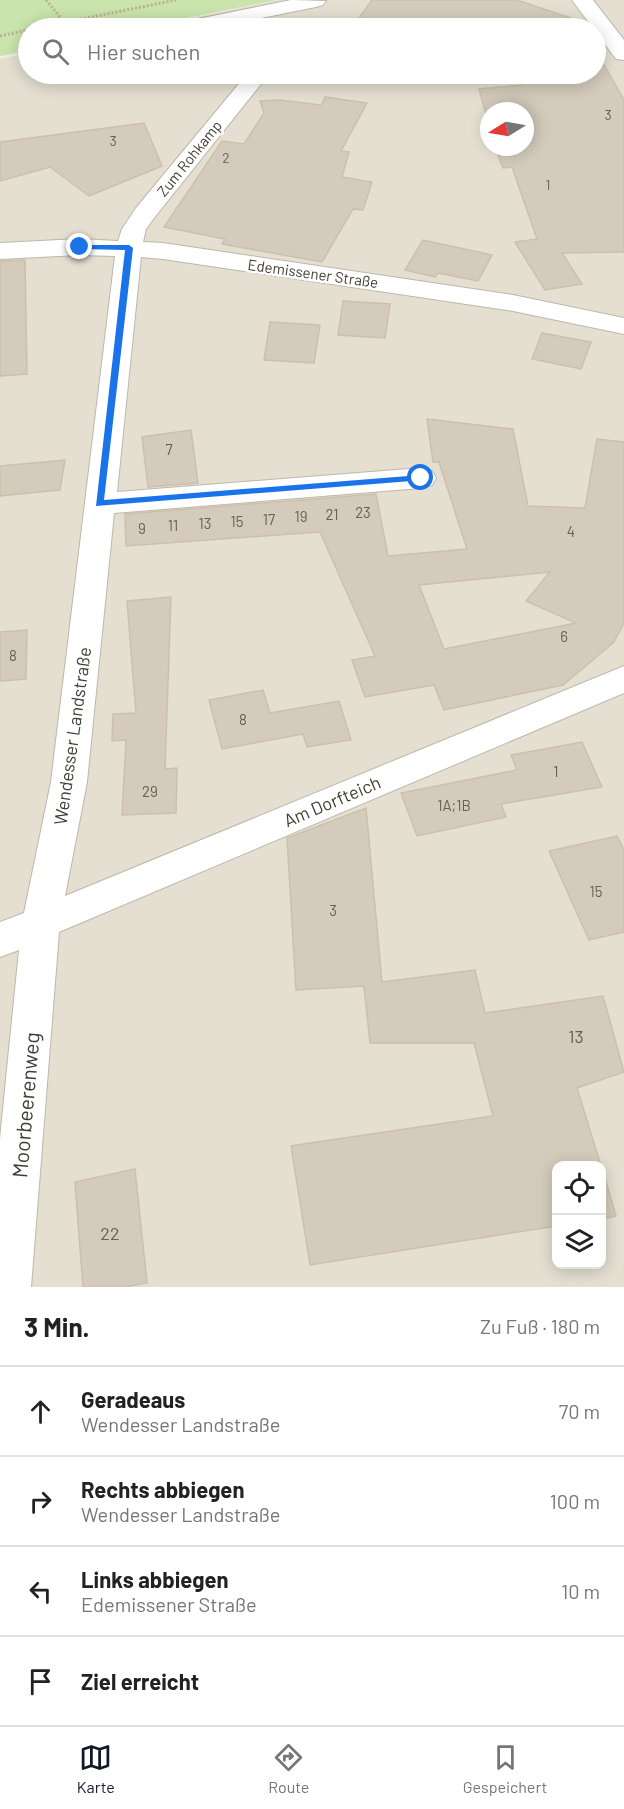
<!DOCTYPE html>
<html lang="de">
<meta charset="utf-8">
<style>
:root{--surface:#fff;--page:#f6f6f6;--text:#222;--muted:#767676;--line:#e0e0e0;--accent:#111827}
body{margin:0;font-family:Barlow,sans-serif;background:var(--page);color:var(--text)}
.controls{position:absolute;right:18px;bottom:18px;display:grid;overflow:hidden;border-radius:12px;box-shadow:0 3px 15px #0003}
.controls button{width:54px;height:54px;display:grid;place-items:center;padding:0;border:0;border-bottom:2px solid var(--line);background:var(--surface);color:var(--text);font:30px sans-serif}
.compass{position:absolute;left:480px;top:102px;width:54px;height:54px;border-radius:50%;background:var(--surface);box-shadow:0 3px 15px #0003;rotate:259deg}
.stop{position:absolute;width:18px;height:18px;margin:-14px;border:4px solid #1a73e8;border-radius:50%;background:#fff}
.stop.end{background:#1a73e8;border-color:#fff;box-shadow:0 2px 6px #0008}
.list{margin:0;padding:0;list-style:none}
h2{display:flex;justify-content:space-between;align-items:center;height:78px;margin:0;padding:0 24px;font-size:26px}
h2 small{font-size:20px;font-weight:400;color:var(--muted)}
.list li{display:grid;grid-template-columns:39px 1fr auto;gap:18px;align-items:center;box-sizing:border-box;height:90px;padding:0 24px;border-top:2px solid var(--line)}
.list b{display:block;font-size:22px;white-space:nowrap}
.list p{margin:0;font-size:20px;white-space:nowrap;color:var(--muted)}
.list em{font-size:20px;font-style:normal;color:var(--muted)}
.icon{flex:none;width:33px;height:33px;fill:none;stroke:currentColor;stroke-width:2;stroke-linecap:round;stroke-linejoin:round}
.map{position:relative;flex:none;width:624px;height:1287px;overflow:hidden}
.search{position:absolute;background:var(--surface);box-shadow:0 3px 15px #0003;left:18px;right:18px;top:18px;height:66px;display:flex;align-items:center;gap:15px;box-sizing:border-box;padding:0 21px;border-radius:33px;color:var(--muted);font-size:22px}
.sheet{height:438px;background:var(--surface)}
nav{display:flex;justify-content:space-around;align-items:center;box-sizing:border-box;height:84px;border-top:2px solid var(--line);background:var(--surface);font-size:16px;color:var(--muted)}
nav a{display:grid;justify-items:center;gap:3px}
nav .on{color:var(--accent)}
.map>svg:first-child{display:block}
</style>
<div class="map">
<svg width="624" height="1287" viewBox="0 0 624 1287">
<rect width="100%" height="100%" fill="#f0ede3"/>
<!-- residential -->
<path fill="#e4dfd1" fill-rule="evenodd" d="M277,0H624V1287H0V59L28,53V74H596V28H143ZM489,111H525V147H489ZM556,1166H602V1264H556Z"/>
<!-- green -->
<path fill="#c9e4ac" d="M0,0H276L137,28H28V51L0,56Z"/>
<!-- building -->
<g fill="#d4cbbc" stroke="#ccc0ac" stroke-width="1.5" fill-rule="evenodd">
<path d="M372,0H517L574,19L576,28H352Z"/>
<path d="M596,57L601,59L624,100V252L562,253L582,284L545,290L515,242L537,239L512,167L503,168L495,147H525V111H489V125L479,89L523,85L517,74H596Z"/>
<path d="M325,97L367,103L341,151L349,152L342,177L372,182L363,210L353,209L322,262L222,244L225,239L164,227L222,141L244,144L264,113L260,101L280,100L321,105Z"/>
<path d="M144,123L162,166L89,196L50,167L0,181V142Z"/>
<path d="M423,240L492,255L478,281L438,273L435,277L405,270Z"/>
<path d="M25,260L27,374L0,376V261Z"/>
<path d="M343,301L390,304L385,338L338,335Z"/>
<path d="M270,322L320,325L314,363L264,360Z"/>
<path d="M542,333L591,342L581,369L532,359Z"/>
<path d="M427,419L513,429L528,506L585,508L597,439L624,442V623L614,642L563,685L444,710L434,685L365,697L352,660L375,656L320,532L126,546L125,514L376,494L388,556L467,549L439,462H433ZM550,572L526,601L576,623L444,649L419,585Z"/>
<path d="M191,430L198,483L148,487L142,437Z"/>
<path d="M65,460L60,490L0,496V466Z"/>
<path d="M171,597L165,769L177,768L176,813L122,815L126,740L112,741L113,714L136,713L127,601Z"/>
<path d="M27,630L26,679L0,681V632Z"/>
<path d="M263,690L270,713L339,701L351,740L307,747L303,734L222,749L209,700Z"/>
<path d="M582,742L602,787L501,804L506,817L417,836L401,793L517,770L511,755Z"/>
<path d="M366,808L382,982L475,970L485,1013L603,996L624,1072L577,1088L601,1166H556V1226L310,1265L291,1146L493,1116L474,1043H370L364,986L296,990L287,838Z"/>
<path d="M617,836L624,850V932L589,940L549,851Z"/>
<path d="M602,1168L616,1216L602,1219Z"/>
<path d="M135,1169L147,1283L125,1287H83L75,1182Z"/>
</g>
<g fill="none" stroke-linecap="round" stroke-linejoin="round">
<!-- minor casing -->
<g stroke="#beb7a9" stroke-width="2">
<g id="minor">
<path d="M291,0L326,1L323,5L316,7L211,28H173L176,24L183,22Z"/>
<path d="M572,0H593L624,40V60L616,59Z"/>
<path d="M247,74H269L154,218L146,229L143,242L163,243L513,295L624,318V334L513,311L163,259L141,257L117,492L421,468L432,471L436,478L432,485L421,488L114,513L87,782L65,896L624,666V693L59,932L31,1287H0V1139L19,950L0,957V922L24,913L51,782L115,256L79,255L0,259V243L79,239L118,241L122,229L136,208Z"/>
</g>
</g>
<!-- path -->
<g stroke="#bcb098" stroke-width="3" stroke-dasharray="2 2" stroke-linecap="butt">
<path d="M46,0L65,23"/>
<path d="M37,28L176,0"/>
<path d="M0,36L28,30"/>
</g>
<!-- minor -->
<use href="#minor" fill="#fff" fill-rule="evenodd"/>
</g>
<!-- route -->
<path fill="#1a73e8" d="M77,245H129L133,248L104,500L421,475L425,478L424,480L96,506L125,250L80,249Z"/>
<g text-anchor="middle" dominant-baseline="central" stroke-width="5" stroke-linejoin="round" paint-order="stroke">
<!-- far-number labels -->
<g font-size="14" fill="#666055">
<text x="608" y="114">3</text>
<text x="113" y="140">3</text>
<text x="226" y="157">2</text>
<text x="548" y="184">1</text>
</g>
<!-- far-street labels -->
<g font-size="15" fill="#423d33" stroke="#fff">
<text transform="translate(189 158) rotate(-51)">Zum Rohkamp</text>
<text transform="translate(313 273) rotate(8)">Edemissener Straße</text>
</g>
<!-- number labels -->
<g font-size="15" fill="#666055">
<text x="169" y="449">7</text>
<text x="363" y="512">23</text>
<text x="332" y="514">21</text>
<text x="301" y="516">19</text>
<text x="269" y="519">17</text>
<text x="237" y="521">15</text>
<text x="205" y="523">13</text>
<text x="173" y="525">11</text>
<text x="142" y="528">9</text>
<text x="571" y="531">4</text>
<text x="564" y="636">6</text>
<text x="13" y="655">8</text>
<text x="243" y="719">8</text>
<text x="556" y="771">1</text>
<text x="150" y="791">29</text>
<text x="454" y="805">1A;1B</text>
<text x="596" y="891">15</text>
<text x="333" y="910">3</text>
</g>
<!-- street labels -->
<g font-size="18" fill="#423d33" stroke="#fff">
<text transform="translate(72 736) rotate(-82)">Wendesser Landstraße</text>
<text transform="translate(332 801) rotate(-23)">Am Dorfteich</text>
</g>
<!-- near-number labels -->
<g font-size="18" fill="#666055">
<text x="576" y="1036">13</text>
<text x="110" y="1233">22</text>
</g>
<!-- near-street labels -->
<g font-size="21" fill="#423d33" stroke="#fff">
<text transform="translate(25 1105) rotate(-85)">Moorbeerenweg</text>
</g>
</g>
</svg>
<div class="controls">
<button><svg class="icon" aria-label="locate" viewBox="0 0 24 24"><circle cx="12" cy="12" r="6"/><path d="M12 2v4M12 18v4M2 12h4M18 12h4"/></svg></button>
<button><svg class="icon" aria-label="layers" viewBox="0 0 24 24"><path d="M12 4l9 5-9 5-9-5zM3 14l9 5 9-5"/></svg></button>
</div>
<svg class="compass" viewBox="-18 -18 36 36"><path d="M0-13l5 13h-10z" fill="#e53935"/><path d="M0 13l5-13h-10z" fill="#767676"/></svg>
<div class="stop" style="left:421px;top:478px"></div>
<div class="stop end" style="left:80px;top:247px"></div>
<div class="search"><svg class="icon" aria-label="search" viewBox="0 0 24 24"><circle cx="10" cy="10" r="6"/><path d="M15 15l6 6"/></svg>Hier suchen</div>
</div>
<section class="sheet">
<h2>3 Min.<small>Zu Fuß · 180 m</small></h2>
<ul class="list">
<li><svg class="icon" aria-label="ahead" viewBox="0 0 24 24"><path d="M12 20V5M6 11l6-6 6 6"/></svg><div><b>Geradeaus</b><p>Wendesser Landstraße</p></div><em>70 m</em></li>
<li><svg class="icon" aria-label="right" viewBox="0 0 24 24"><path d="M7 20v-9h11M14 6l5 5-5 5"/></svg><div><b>Rechts abbiegen</b><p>Wendesser Landstraße</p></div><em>100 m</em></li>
<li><svg class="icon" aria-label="left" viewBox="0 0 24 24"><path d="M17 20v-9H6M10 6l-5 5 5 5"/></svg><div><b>Links abbiegen</b><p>Edemissener Straße</p></div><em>10 m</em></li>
<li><svg class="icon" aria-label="arrive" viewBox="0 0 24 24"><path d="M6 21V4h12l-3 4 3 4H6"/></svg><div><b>Ziel erreicht</b></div></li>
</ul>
</section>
<nav>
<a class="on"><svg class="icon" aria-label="map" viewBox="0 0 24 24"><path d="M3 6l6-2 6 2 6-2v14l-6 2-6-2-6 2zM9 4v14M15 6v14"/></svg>Karte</a>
<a><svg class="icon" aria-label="directions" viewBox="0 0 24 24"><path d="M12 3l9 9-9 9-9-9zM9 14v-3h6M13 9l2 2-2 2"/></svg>Route</a>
<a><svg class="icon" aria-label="saved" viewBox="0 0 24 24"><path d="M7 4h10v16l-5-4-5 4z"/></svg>Gespeichert</a>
</nav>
